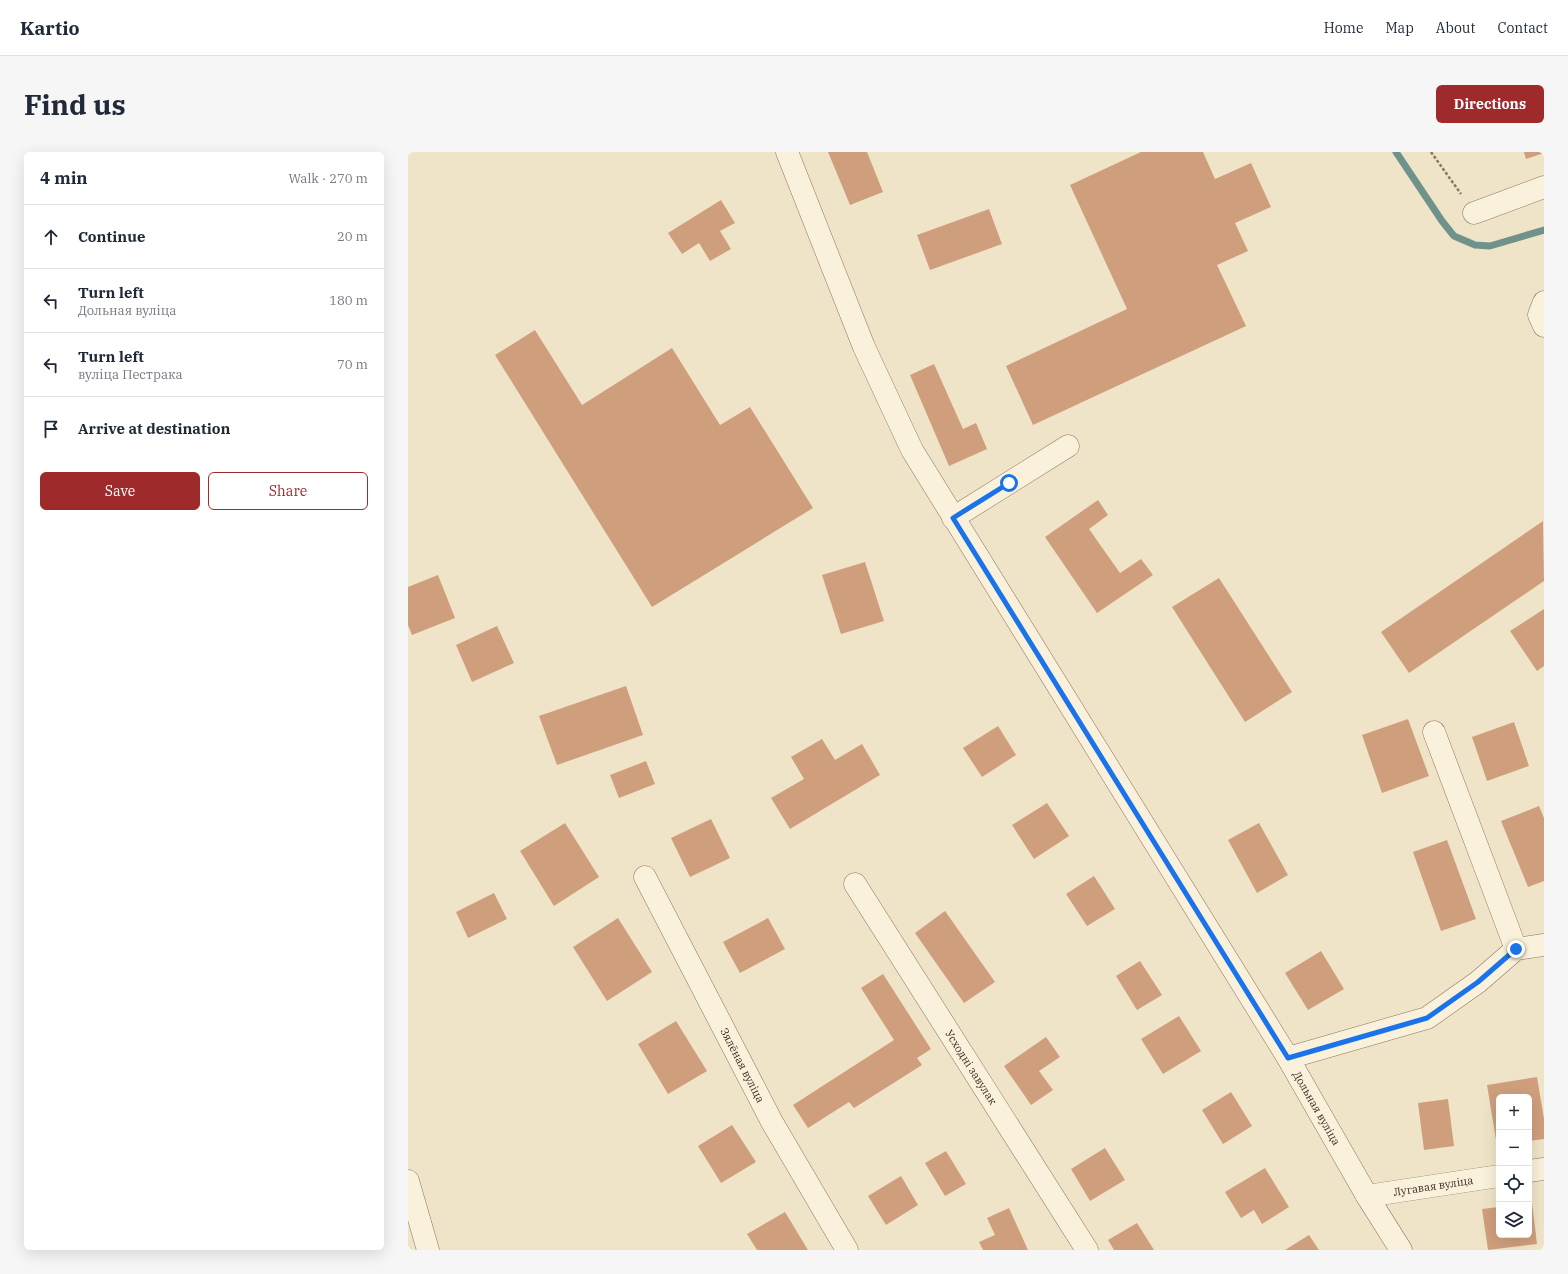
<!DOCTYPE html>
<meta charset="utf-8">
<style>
:root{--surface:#fff;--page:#f6f6f7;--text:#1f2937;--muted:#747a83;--line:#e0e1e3;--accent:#9e2a2b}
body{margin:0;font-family:"IBM Plex Serif",serif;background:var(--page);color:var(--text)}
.controls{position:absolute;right:12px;bottom:12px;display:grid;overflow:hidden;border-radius:6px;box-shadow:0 4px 16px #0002}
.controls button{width:36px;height:36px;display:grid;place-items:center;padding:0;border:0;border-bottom:1px solid var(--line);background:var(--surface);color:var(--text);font:20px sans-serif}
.stop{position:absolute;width:12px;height:12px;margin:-9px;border:3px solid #1a73e8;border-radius:50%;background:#fff}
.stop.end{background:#1a73e8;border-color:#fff;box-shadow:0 1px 4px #0008}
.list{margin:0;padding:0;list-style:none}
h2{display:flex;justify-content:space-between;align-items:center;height:52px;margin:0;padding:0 16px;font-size:17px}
h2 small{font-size:13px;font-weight:400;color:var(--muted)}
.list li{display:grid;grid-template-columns:26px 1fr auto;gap:12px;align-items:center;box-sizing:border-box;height:64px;padding:0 16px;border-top:1px solid var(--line)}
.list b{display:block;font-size:15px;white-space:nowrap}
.list p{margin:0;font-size:13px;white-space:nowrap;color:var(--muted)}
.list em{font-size:13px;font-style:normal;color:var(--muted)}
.actions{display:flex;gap:8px;padding:12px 16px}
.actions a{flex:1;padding:9px 0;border:1px solid var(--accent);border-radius:6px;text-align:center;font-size:14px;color:var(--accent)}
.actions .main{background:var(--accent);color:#fff}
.icon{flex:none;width:22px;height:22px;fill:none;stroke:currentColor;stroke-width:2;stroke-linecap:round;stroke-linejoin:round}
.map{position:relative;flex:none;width:1136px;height:1098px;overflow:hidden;border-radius:6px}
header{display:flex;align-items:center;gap:24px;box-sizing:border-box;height:56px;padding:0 20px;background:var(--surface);border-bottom:1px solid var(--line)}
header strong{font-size:19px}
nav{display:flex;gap:22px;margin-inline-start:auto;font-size:14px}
.intro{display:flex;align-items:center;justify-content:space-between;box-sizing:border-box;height:96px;padding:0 24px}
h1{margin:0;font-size:28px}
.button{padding:10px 18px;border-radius:6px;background:var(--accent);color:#fff;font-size:14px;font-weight:700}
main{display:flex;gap:24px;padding:0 24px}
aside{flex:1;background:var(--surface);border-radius:6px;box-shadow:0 4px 16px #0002}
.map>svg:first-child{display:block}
</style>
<header>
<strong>Kartio</strong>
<nav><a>Home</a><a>Map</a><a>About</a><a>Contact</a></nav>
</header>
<div class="intro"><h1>Find us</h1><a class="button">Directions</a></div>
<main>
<aside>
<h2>4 min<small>Walk · 270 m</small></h2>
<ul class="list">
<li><svg class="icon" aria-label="ahead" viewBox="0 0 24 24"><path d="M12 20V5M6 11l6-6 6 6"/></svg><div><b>Continue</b></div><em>20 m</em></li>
<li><svg class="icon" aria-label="left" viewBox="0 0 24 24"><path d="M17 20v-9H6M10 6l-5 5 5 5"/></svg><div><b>Turn left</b><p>Дольная вуліца</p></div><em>180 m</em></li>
<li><svg class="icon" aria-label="left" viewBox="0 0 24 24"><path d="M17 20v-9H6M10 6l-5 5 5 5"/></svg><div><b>Turn left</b><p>вуліца Пестрака</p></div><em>70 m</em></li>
<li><svg class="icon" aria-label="arrive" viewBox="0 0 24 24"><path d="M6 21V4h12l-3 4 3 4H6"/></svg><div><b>Arrive at destination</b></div></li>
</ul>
<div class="actions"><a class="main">Save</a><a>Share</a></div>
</aside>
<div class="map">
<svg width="1136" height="1098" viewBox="0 0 1136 1098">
<rect width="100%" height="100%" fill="#f0e4c8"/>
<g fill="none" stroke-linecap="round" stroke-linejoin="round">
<!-- stream -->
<path stroke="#6f938a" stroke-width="7" d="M988,0L1034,69L1046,84L1067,93L1082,94L1136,78"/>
</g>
<!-- building -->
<g fill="#cf9f7d">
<path d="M420,0H459L475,40L442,53Z"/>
<path d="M733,0H795L807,27L843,11L863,55L827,71L840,99L809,113L838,174L625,273L598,214L719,157L662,33Z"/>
<path d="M1116,0H1136V1L1118,7Z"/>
<path d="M313,48L327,71L312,79L323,97L302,109L291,91L274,102L260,81Z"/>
<path d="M581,57L594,92L522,118L509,83Z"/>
<path d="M127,178L174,253L264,196L312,273L342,255L405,356L244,455L87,203Z"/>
<path d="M526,212L555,277L568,271L579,297L541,314L502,223Z"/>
<path d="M690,348L700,363L681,377L712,421L733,407L745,423L689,461L637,385Z"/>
<path d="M1135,369L1136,429L1001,521L973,480Z"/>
<path d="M457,410L476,469L433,482L414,423Z"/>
<path d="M30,423L47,466L4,483L0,473V435Z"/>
<path d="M811,426L884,540L837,570L764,455Z"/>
<path d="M1136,457V514L1129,519L1102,479Z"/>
<path d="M89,474L106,511L64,530L48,493Z"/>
<path d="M218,534L235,583L149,613L131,564Z"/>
<path d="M1000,567L1021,624L974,641L954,583Z"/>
<path d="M1106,570L1121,614L1079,629L1064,585Z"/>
<path d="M590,574L608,603L574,625L555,596Z"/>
<path d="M414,587L427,608L454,592L472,623L382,677L363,646L396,627L383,605Z"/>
<path d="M238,609L247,632L211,646L202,623Z"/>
<path d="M639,651L661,684L626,707L604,673Z"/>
<path d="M1131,654L1136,666V729L1120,735L1093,669Z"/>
<path d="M303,667L322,706L282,725L263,686Z"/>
<path d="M157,671L191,725L146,754L112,699Z"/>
<path d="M851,671L880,723L849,741L820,688Z"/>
<path d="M1039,688L1068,767L1033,779L1005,700Z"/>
<path d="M686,724L707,757L679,774L658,742Z"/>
<path d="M86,741L99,767L60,786L48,760Z"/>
<path d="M537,759L587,830L556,851L507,781Z"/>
<path d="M210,766L244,820L199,849L165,795Z"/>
<path d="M360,766L377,797L332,821L315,790Z"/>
<path d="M913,799L936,837L900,858L877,821Z"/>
<path d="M732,809L754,843L729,858L708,824Z"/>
<path d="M475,822L523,897L509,906L514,913L446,956L441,950L400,976L385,953L486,888L453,836Z"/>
<path d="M771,864L793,899L755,922L733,887Z"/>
<path d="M268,869L299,919L260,942L230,892Z"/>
<path d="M638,885L652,905L631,919L645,938L623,953L596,914Z"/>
<path d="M1129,925L1136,967V987L1121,989V945H1091V994H1089L1079,933Z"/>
<path d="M823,940L844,974L815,992L794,958Z"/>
<path d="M1040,947L1046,994L1016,998L1010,951Z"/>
<path d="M324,973L348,1010L313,1031L290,994Z"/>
<path d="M697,996L717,1028L682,1049L663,1017Z"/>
<path d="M538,999L558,1032L537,1044L517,1011Z"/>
<path d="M857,1016L881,1055L854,1072L846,1058L833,1066L817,1040Z"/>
<path d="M493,1024L510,1053L478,1073L460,1044Z"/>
<path d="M1124,1051L1129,1092L1080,1098L1074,1057L1091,1055V1083H1121V1052Z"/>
<path d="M601,1056L620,1098H575L571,1090L587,1083L579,1066Z"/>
<path d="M377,1060L400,1098H349L339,1082Z"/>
<path d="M729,1071L746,1098H706L700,1088Z"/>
<path d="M901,1083L911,1098H877Z"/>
</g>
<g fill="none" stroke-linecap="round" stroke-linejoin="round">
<!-- minor casing -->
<g stroke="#8d765c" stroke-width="23">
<g id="minor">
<path id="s1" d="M379,0L456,195L504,298L880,906L959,1044L993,1098"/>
<path d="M1066,61L1136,35"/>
<path d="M1136,150L1131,163L1136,174"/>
<path d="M545,366L660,294"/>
<path d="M1026,580L1108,797"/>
<path id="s2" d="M237,725L364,970L439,1098"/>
<path id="s3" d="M447,732L679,1098"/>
<path d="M880,906L1019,866L1070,830L1108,797L1136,793"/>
<path d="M1121,1019L1136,1017"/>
<path d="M0,1029L20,1098"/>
<path id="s4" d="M959,1044L1091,1024"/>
</g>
</g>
<!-- path -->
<path stroke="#8d765c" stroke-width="2.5" stroke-dasharray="3 2" stroke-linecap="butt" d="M1023,0L1053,42"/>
<!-- minor -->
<use href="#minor" stroke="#faf1dc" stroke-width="22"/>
</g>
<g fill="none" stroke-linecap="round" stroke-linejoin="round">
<!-- route -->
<path stroke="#1a73e8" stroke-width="5" d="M601,331L545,366L880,906L1019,866L1070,830L1108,797"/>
</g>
<g text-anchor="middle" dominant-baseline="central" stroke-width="3.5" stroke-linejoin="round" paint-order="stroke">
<!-- street labels -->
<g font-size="11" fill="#3d2e20" stroke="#f7eed8">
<text stroke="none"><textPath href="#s2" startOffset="212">Зялёная вуліца</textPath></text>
<text stroke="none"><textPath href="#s3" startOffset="217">Усходні завулак</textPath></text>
<text stroke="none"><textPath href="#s1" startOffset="1096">Дольная вуліца</textPath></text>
<text stroke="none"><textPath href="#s4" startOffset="67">Лугавая вуліца</textPath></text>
</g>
</g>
</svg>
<div class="controls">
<button>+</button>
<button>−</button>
<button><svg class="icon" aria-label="locate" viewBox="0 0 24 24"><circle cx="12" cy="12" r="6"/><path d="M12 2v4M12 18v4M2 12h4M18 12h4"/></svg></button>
<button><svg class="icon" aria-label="layers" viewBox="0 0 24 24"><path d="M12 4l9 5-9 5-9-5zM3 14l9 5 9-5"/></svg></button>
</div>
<div class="stop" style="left:601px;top:331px"></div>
<div class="stop end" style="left:1108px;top:797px"></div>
</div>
</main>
